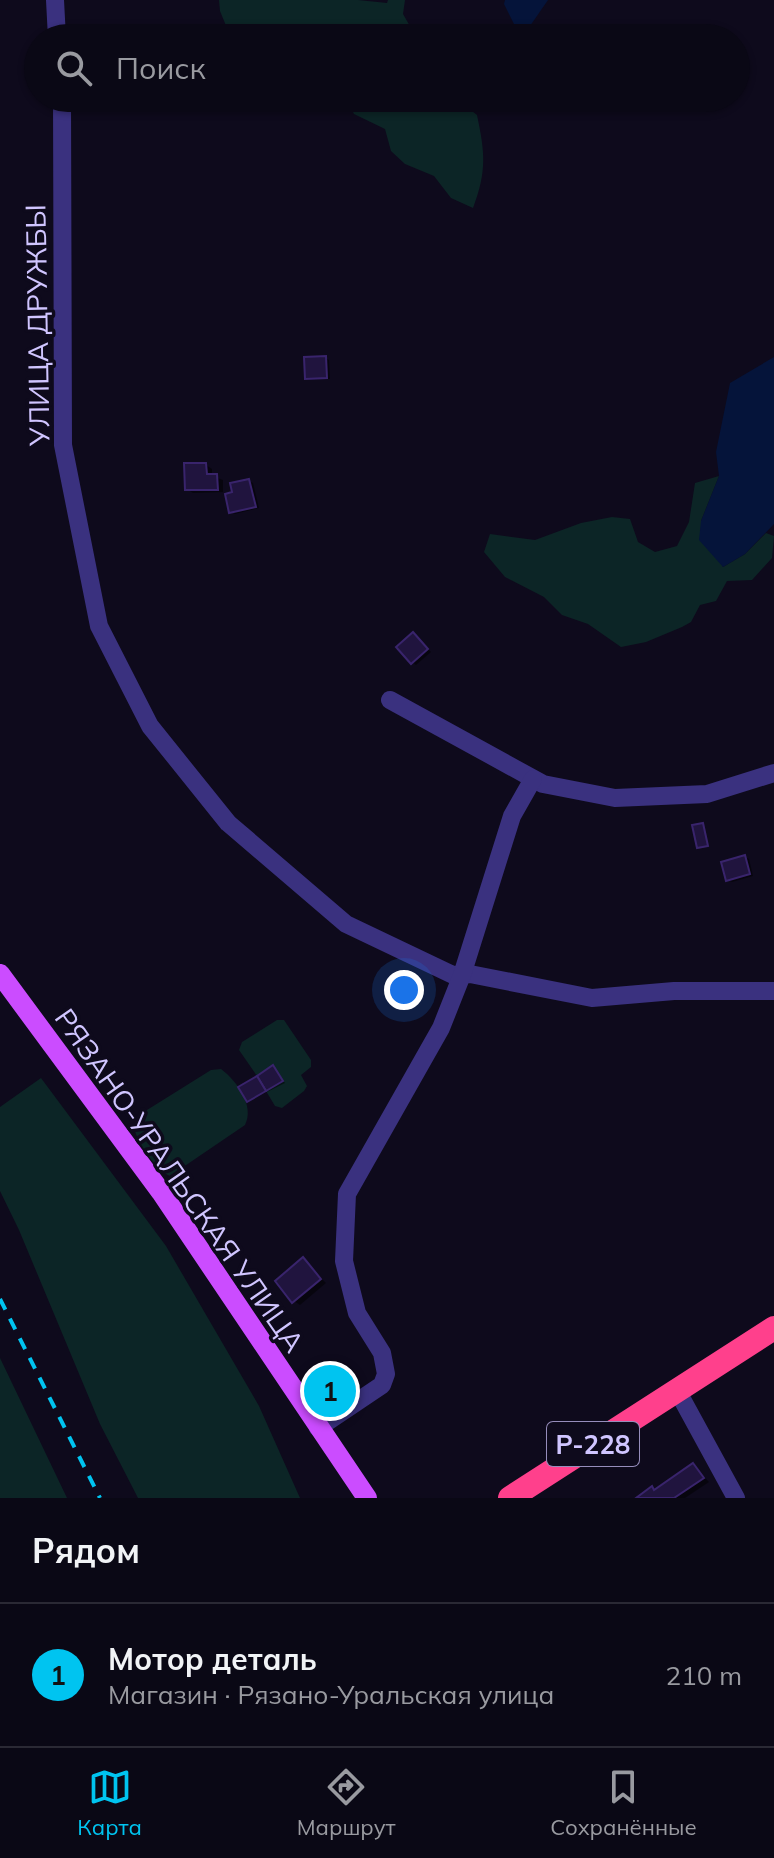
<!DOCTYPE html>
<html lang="ru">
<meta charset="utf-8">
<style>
:root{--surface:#0a0815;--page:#13111e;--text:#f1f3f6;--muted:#999aa0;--line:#2a2934;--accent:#00c4f0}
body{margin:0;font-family:Mulish,sans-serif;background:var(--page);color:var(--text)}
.you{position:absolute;left:404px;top:990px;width:28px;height:28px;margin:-20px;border:6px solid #fff;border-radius:50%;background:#1a73e8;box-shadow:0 0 0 12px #1a73e833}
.badge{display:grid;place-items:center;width:52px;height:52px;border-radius:50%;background:var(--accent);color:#111;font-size:26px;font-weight:700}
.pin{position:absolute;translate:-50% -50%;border:4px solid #fff;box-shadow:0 2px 8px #0006}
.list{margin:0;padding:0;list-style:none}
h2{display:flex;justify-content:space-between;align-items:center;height:104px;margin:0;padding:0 32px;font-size:34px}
h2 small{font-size:26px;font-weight:400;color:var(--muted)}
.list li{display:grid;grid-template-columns:52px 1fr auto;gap:24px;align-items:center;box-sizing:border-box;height:144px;padding:0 32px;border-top:2px solid var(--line)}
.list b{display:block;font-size:30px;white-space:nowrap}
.list p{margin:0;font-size:26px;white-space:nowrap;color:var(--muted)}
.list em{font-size:26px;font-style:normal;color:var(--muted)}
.icon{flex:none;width:44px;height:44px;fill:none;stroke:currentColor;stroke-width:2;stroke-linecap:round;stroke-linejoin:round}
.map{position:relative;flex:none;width:774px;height:1498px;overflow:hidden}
.search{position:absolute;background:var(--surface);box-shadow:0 2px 6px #0004;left:24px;right:24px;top:24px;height:88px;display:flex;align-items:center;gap:20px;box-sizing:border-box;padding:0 28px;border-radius:44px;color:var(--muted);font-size:30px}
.sheet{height:248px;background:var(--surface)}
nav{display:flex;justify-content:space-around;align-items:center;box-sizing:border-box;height:112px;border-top:2px solid var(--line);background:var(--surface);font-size:22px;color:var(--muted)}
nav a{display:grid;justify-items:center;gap:4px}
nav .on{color:var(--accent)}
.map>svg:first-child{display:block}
</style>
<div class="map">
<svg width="774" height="1498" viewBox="0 0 774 1498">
<rect width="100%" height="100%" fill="#0e0a1c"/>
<!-- green -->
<g fill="#0c2526">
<path d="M219,0H358L387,3L388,0H405L403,14L415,35L412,38H231L220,11Z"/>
<path d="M346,98H410L426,112L439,102L455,98L477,115C485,153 487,171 473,208L451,198L434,176L405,164L391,151L385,129L354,114Z"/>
<path d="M719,476L701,521L723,567L745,554L766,533L774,536L772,558L752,580L727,581L716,601L700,605L691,622L682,627L646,642L621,647L588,624L562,615L544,597L505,577L484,552L490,534L535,540L581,523L612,517L630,519L638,542L655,552L677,546L689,522L695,483Z"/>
<path d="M277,1020H284L311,1060V1067L301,1075L307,1086L304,1091L282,1108L275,1106L266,1091L283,1081L273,1066L257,1076L239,1050L242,1042Z"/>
<path d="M221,1069C237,1081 255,1106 245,1125L170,1176C157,1171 142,1148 136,1134C133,1128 136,1122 139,1115L211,1070Z"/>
<path d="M41,1078L166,1246L259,1406L300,1498H138L100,1424L19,1230L0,1191V1107Z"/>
<path d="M0,1358L67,1498H0Z"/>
</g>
<!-- water -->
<g fill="#05143a">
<path d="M505,0H548L530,26H515L504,4Z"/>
<path d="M774,357V524L745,554L723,567L699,540L701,521L719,476L716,452L730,383Z"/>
</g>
<!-- shadow -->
<g fill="#0007">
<path d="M326,358L329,360L330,379L306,378Z"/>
<path d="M206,465L212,469V476L223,480V492L193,493L187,489Z"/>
<path d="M249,481L253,483L259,508L235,514L231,511Z"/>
<path d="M414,634L431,652L416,665L412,662Z"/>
<path d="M745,857L749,859L753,876L732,882L728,880Z"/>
<path d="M273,1068L285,1083L249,1101Z"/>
<path d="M303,1260L326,1283L300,1305L294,1301Z"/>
<path d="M340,1367L347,1371L362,1394L342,1407L335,1404Z"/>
<path d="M693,1465L709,1482L685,1498H639L656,1491Z"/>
</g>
<!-- building -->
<g fill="#20143e" stroke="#39246c" stroke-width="2">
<path d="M326,356L327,378L305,379L304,357Z"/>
<path d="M184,463H206L207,474H217L218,490H185Z"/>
<path d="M249,479L256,507L229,513L225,494L232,492L230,483Z"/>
<path d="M413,632L428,649L411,664L396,647Z"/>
<path d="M703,823L708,846L697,848L692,825Z"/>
<path d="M745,855L750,874L726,881L721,862Z"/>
<path d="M273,1065L283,1081L266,1091L257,1076Z"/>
<path d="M257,1076L266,1091L247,1102L238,1087Z"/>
<path d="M303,1257L321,1279L292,1303L275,1281Z"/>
<path d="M340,1365L357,1390L334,1405L317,1381Z"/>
<path d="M693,1463L704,1478L674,1498H636L652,1486L654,1490Z"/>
</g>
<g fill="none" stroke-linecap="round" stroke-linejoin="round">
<!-- minor -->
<g stroke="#3a317f" stroke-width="18">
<path d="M55,0L57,38"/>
<path d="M62,98L63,445L99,626L150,726L228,823L346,924L453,975L470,974L592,998L674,991H774"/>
<path d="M390,700L543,784L615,798L707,794L774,773"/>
<path d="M677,1390L736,1498"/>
<path d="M318,1428L382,1385L386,1374L382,1353L357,1313L344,1261L347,1194L441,1028L462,975L512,816L533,779"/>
</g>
<!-- major -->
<path stroke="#cb4cff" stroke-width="20" d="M0,974L161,1192L367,1498"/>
<!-- highway -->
<path stroke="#ff408c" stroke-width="24" d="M510,1498L774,1328"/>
<!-- rail -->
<path stroke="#00c4f0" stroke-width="4" stroke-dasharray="12 10" stroke-linecap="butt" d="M0,1299L100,1498"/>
</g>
<g text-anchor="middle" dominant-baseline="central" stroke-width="7" stroke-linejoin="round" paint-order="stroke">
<!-- shield labels -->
<rect fill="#0e0a1c" stroke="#968dbb" stroke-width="2" x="547" y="1422" width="92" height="44" rx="6"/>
<g font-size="26" font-weight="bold" fill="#d0c5ff">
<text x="593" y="1444">Р-228</text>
</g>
<!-- street labels -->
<g font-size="28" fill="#d0c5ff" stroke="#0e0a1c">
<text transform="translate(37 325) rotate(-91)">УЛИЦА ДРУЖБЫ</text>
<text transform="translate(180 1180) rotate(55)">РЯЗАНО-УРАЛЬСКАЯ УЛИЦА</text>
</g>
</g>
</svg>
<div class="you"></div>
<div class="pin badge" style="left:330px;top:1391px">1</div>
<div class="search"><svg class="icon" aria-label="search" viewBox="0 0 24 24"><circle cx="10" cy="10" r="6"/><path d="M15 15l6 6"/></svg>Поиск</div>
</div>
<section class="sheet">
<h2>Рядом<small></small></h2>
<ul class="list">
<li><span class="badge">1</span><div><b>Мотор деталь</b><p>Магазин · Рязано-Уральская улица</p></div><em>210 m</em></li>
</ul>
</section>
<nav>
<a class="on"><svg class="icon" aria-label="map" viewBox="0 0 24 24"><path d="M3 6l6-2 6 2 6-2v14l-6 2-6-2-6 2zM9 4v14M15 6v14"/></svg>Карта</a>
<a><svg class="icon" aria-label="directions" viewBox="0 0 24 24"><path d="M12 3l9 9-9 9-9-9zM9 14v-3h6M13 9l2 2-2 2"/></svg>Маршрут</a>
<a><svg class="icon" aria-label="saved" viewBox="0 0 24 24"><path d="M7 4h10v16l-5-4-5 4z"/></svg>Сохранённые</a>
</nav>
